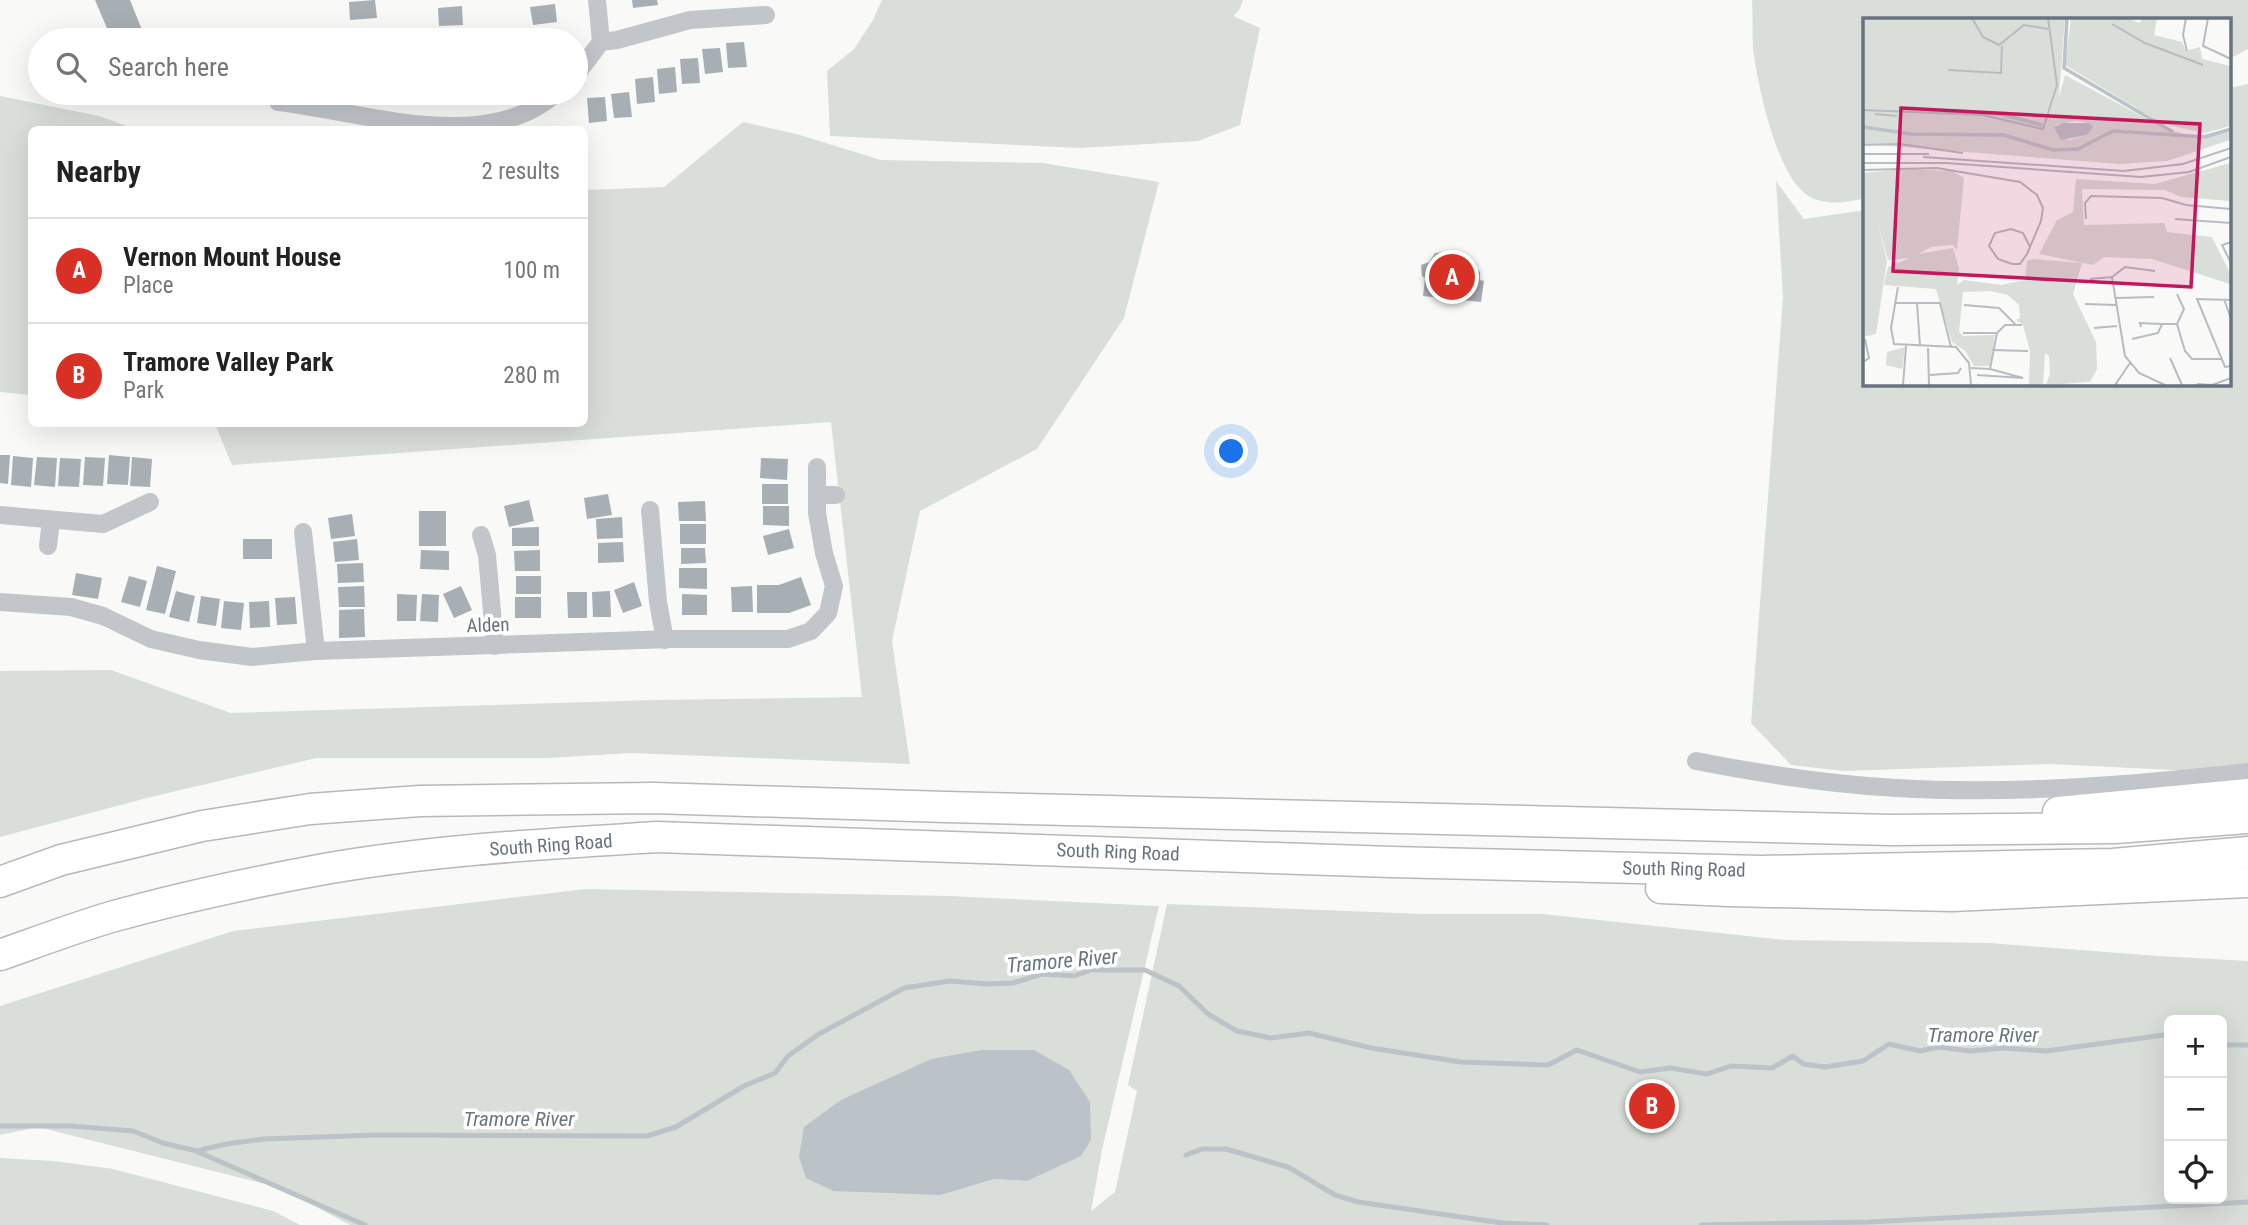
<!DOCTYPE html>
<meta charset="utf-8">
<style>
:root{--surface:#fff;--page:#f2f2f2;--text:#222;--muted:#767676;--line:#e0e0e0;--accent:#d93025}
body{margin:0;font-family:"Roboto Condensed",sans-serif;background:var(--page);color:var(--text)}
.controls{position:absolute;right:21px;bottom:21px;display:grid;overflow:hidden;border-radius:10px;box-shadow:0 7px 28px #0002}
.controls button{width:63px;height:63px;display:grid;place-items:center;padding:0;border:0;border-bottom:2px solid var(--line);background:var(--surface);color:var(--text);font:35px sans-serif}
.you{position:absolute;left:1232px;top:452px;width:24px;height:24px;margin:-18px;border:5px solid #fff;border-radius:50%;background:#1a73e8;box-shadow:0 0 0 10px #1a73e833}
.badge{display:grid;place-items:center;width:46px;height:46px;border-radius:50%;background:var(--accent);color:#fff;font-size:23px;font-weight:700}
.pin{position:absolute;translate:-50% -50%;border:4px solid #fff;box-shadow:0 2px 7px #0006}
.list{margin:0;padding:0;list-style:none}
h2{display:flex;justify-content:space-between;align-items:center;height:91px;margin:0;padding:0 28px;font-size:30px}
h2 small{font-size:23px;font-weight:400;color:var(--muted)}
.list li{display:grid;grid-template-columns:46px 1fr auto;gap:21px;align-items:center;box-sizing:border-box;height:105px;padding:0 28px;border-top:2px solid var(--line)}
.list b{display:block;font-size:26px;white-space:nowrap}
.list p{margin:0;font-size:23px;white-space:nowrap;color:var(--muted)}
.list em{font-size:23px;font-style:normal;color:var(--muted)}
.icon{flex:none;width:38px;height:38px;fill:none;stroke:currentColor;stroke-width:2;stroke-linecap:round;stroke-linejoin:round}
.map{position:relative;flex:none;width:2248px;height:1225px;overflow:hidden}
.search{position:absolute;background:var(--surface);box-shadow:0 7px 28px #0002;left:28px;top:28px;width:560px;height:77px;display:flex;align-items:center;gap:18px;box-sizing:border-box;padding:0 24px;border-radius:38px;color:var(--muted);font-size:26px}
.panel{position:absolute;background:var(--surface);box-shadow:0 7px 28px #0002;left:28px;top:126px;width:560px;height:301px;border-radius:10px}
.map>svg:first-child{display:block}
</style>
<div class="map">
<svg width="2248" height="1225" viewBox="0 0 2248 1225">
<rect width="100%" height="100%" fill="#f9faf8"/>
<!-- green -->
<g fill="#d9ded8" fill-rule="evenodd">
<path d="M882,0H1243L1239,10L1233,16L1260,28L1240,125L1198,141L1080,148L830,136L827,71L854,49L873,20Z"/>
<path d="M1752,0H2248V49L2229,59V19H1865V198C1846,203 1823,206 1807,195C1776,174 1758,85 1753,49C1752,33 1753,16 1752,0Z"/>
<path d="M2248,84V763L2192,771L2051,764L1843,771L1791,765L1751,723L1783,297L1776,181L1804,219L1865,210V383H2229V88Z"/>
<path d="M0,96L99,116L135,129L32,130L31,395L0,392Z"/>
<path d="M743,122L800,135L881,160L1043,163L1159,182L1124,318L1037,449L920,511L892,641L910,764L630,753L548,758H316L151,797L0,837V671L111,670L231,713L656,700L862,697L831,422L232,465L215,424H584L585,190L664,187Z"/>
<path d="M586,889L950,896L1159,906L1102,1150L1091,1211L1115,1192L1137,1091L1128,1085L1167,904L1424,914H1543L1785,940L1990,943L2158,956L2248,961V1225H350L281,1188L38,1127L0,1135V1006L233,931ZM2169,1020H2222V1199H2169ZM931,1059L1027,1181L994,1179L941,1195Z"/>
<path d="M0,1158L54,1161L113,1169L273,1211L300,1225H0Z"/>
</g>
<!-- water -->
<path fill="#bbc3c8" d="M981,1050H1034L1069,1070L1090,1102L1091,1140L1081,1156L1027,1181L994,1179L941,1195L833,1191L806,1178L799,1157L804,1127L841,1100L931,1059Z"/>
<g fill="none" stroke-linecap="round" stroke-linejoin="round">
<!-- stream -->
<g stroke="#bbc3c8" stroke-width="5">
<path d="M2222,1045H2248"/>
<path d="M0,1126H71L133,1131L163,1143L197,1151L226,1144L264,1139L376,1135L647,1136L676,1127L744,1086L775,1073L788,1056L819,1034L904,988L950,981L988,984L1013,983L1042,974L1074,976L1091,970H1145L1179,986L1208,1014L1237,1031L1271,1038L1309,1033L1371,1048L1461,1062L1548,1065L1577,1050L1640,1072L1670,1068L1707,1074L1731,1066L1772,1068L1793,1056L1803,1064L1825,1067L1863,1061L1889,1044L1920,1051L1939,1047L1970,1051L2004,1048L2046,1051L2164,1035L2169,1037"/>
<path d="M198,1152L365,1225"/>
<path d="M1186,1155L1202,1149H1226L1288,1167L1335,1195L1358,1202L1502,1223L1547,1225"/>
<path d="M1701,1225L1869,1222L2248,1202"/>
</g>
</g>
<!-- building -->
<g fill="#a7aeb4">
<path d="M95,0H130L142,30L119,40H112Z"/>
<path d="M375,0L377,18L350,20L349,2Z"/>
<path d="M632,0H657L658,5L633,8Z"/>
<path d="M555,4L557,22L533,25L530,7Z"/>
<path d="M462,6L463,25L439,26L438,8Z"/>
<path d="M744,42L747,67L728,68L726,43Z"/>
<path d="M720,48L723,72L705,74L702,49Z"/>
<path d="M698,58L700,83L682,84L680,59Z"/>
<path d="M675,67L677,92L659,94L657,69Z"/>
<path d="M653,77L655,102L637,104L635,79Z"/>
<path d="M629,92L632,117L614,118L611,94Z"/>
<path d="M605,97L607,121L589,123L587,98Z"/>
<path d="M1446,252L1463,254L1476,264L1477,269L1480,272V280L1484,281L1481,302L1423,296L1425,278L1422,276L1421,265L1429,262L1435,253Z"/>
<path d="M0,455H10L8,484L0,483Z"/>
<path d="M109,455L130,457L128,485L107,484Z"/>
<path d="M13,456L33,458L31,487L11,485Z"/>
<path d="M37,457L57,458L55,487L34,485Z"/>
<path d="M85,457L105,458L103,486L83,485Z"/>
<path d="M132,457L152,459L150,487L130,486Z"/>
<path d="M60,458L81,459L79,487L58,486Z"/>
<path d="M761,458L788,459L787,480L760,478Z"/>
<rect x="762" y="484" width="26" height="20"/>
<path d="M608,494L612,515L587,519L584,498Z"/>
<path d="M529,500L534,521L509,527L504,506Z"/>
<path d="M705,501L706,521H679L678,502Z"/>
<path d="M763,506H789V526L763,525Z"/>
<rect x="419" y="511" width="27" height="35"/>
<path d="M352,514L355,536L331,539L328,518Z"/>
<path d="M622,517L623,538L597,539L596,519Z"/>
<rect x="680" y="524" width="26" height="20"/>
<path d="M539,527V546H512V528Z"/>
<path d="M789,529L794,548L768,555L763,536Z"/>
<rect x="243" y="539" width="29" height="20"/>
<path d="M357,539L359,560L335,562L333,542Z"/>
<path d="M623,542L624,562L598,563V543Z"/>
<path d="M681,548H705L706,563L681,564Z"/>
<path d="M421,550L449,551V570L420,569Z"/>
<path d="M540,550V571H515L514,551Z"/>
<path d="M363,563L364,582L338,583L337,564Z"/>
<path d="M157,566L176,571L165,614L146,610Z"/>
<path d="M679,568H707V589L679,588Z"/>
<path d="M76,573L102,578L98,599L72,595Z"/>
<path d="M129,576L147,581L140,607L121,602Z"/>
<rect x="516" y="576" width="25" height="18"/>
<path d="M801,577L811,605L789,613H757V585H779Z"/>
<path d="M634,582L642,606L623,613L614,590Z"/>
<path d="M364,586L365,607H339L338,587Z"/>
<path d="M461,586L472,610L454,618L443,594Z"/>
<path d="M752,586L753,612H732L731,587Z"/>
<path d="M176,591L195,596L189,622L169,617Z"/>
<path d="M610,591L611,617H593L592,592Z"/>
<path d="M567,592H587V618H568Z"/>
<path d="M397,594L417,595L416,621H397Z"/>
<path d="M422,594L439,595L438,622L420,621Z"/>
<path d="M682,594L707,595V615H682Z"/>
<path d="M201,596L220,599L216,626L197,623Z"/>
<path d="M295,597L297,624L277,625L275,598Z"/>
<rect x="515" y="597" width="26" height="21"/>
<path d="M224,601L244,603L241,630L221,628Z"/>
<path d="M269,601L270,627L250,628L249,602Z"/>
<path d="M364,609L365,637L339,638V610Z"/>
</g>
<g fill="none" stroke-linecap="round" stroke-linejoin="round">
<!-- trunk casing -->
<g stroke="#b6b8bc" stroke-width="33">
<g id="trunk">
<path d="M2058,812L2248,794"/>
<path d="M0,882L61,860L202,826L310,809L420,801L654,798L946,807L1891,830L2115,828L2248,818"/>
<path d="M1661,888L1729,891L1952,896L2248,882"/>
<path d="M0,955C37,942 74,928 111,917C179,898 249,883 319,870C430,850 545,844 657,837L1391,862L1761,871L2113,864L2248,852"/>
</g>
</g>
<!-- minor -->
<g stroke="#c2c5c9" stroke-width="18">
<path d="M597,0L601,42"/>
<path d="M576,75L601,42L617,40L690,20L766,15"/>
<path d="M278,102C360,111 487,156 556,93"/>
<path d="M817,495H836"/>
<path d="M650,510L658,602L665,640"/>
<path d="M0,515L103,524L150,502"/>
<path d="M303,532L316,651"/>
<path d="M481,535L487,555L495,646"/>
<path d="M48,546L51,520"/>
<path d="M0,602L71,607L103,616L151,639L199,650L252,657L316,651L671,639H788L811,631L828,613L834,586L824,553L817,513V467"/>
<path d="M1696,761C1762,774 1829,784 1896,788C2013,795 2132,785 2248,772"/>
</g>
<!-- trunk -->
<use href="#trunk" stroke="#fff" stroke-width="30"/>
</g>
<g text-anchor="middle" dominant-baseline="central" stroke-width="7" stroke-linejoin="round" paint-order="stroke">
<!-- street labels -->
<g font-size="19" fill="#68737f" stroke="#fff">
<text transform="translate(488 625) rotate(-2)">Alden</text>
<text transform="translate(551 845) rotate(-4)">South Ring Road</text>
<text transform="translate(1118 852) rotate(2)">South Ring Road</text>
<text transform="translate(1684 869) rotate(1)">South Ring Road</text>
</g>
<!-- water labels -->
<g font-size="21" font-style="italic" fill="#68777f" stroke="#fff">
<text transform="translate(1062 961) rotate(-5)">Tramore River</text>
<text x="1983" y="1035">Tramore River</text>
<text x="519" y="1119">Tramore River</text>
</g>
</g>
<!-- overview -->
<g transform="translate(1863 18)">
<rect width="368" height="368" fill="#f9faf8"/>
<path d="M0,0H202L196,79L202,57L299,109L331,119L368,110L367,122L304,143L257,146L0,126ZM212,103L226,105L224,117L205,122L193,107ZM208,0H263L277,5L279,0H294L291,17L319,24L323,33L337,29L339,41L367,48V108L342,115L300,106L202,47ZM367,145V183L318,179L302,172L219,171L221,207L301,205L304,214L349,219L367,255V266L289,241L241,239L230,247L176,236L194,202L210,194L213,161L292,166ZM42,151L89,153L101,160L94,232L90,227L68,229L55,236L90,230L96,250L94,267L101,262L138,267L162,262L164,243L170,241L219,245L210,276L233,324L234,351L227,364L183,367L187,356L186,338L182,335L180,367H166L167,333L160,307L153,302L157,300L156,287L145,277L127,273L100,274L96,314L100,318L132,317L127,348H111L102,333L89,324L73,271L21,267L25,249L47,240L25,242L15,206L24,243L13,316L0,319V155ZM42,329L39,351L23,347L24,334Z" fill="#d9ded8" fill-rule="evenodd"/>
<path d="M200,105H226L230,109L224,117L198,122L191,109Z" fill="#bbc3c8"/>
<path fill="none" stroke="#bbc3c8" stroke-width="3.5" d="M204,0L201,50L310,114M81,93L137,96L179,107M0,109L48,116L141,117L190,132L215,131L250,113L342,119L368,111"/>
<path fill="none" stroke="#b6bcc1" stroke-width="2" d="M109,0L120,19L136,27L161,7L185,11M323,0L320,17L324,33M345,0L340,28L368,41M249,6L282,25L340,47M85,52L138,55L139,28M0,92L120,97L180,111L194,67L185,0M12,96L34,98M0,127L37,126L100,135M0,136H66M60,139L261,153L320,146L368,130M0,145H83L278,159L326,154L368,139M0,152L74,150L157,164L174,177L180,190L178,203L164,236L157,246H149L135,241L126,228L132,215L148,211L160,215L167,229M223,201L222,185L228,178L299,180L323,187L368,191M312,201L368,205M368,224L359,227L368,245M249,259L262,338L276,355L302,367M227,261L249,259L262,249L292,253M35,269L28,310L31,326L93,329L106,345L108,367M314,276L321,291L314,306L322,333L329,341H359M253,280L291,279M361,281L368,301M368,282L334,281L362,349L368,348M31,285H77L88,329M54,285L57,328M222,286L253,287M101,287L136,290L153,307M278,309L277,305L299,306M231,310L254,308M100,315H134M269,321L295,315L299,306H314M65,330L66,367M129,332L165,333M307,340L319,367M0,344L6,340L2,321M108,350L127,351L134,315L142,307H159M67,357L95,355L98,350M114,357L160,360L127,351M334,366L349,367L368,360M40,367L43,328M252,367L267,345"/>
<path fill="#c2185b" fill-opacity="0.15" stroke="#c2185b" stroke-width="3.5" d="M38,90L337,106L328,269L30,253Z"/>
<rect width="368" height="368" fill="none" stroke="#68737f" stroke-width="3.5"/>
</g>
</svg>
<div class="controls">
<button>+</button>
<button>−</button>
<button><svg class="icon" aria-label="locate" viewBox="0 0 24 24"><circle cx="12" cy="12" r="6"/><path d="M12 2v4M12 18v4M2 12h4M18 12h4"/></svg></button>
</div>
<div class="you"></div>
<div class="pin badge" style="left:1452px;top:277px">A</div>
<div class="pin badge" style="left:1652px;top:1106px">B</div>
<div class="search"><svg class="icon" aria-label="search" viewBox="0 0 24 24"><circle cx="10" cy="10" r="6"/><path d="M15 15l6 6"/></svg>Search here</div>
<section class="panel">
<h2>Nearby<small>2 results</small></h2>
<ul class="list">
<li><span class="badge">A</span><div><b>Vernon Mount House</b><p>Place</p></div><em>100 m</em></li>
<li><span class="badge">B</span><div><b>Tramore Valley Park</b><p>Park</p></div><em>280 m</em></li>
</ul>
</section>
</div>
